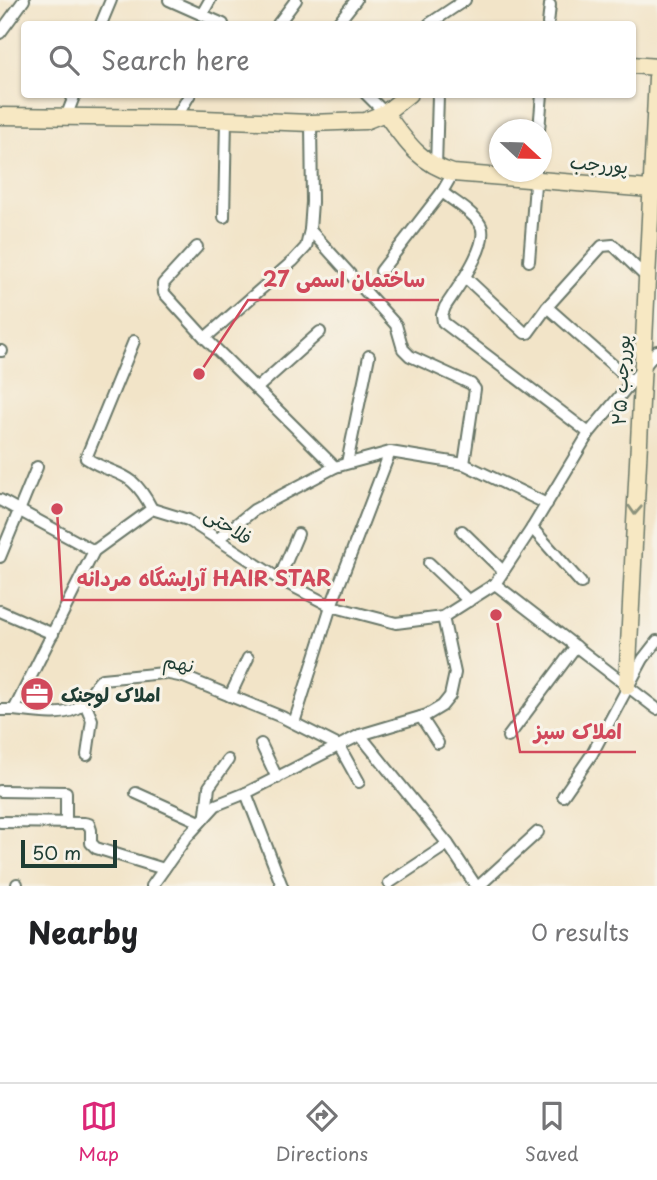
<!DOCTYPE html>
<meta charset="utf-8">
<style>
:root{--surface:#fff;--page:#f2f2f2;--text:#202124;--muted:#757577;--line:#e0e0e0;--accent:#db2777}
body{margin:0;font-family:"Playpen Sans","Playpen Sans Arabic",sans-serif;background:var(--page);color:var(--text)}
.compass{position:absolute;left:489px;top:119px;width:63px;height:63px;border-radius:50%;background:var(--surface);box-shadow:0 2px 5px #0004;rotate:112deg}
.scale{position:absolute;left:21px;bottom:18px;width:96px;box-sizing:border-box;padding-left:7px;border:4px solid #1f3d34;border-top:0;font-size:19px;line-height:24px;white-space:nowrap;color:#1f3d34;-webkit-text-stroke:5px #f7f3e8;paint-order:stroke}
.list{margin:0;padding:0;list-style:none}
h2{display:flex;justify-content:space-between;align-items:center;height:91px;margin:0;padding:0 28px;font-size:30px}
h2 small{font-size:23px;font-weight:400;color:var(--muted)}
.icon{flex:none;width:38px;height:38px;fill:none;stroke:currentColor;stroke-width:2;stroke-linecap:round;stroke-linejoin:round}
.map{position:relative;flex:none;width:657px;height:886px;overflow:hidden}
.search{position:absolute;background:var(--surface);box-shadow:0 2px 5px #0004;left:21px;right:21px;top:21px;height:77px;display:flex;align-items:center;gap:18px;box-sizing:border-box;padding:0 24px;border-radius:7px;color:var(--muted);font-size:26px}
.sheet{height:196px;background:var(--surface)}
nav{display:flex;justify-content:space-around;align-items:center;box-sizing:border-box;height:98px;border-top:2px solid var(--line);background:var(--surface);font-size:19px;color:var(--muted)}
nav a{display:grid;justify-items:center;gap:4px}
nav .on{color:var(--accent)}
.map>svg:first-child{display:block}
</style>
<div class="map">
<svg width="657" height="886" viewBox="0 0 657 886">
<rect width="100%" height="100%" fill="#f7f3e8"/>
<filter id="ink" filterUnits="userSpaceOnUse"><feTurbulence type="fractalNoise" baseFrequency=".0143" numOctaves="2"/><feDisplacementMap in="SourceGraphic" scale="14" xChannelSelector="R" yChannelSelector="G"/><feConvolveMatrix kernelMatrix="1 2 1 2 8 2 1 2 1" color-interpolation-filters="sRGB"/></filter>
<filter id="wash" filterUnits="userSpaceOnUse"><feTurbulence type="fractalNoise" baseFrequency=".00686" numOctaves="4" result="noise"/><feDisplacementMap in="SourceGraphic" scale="28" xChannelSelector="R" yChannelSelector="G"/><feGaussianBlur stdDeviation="1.57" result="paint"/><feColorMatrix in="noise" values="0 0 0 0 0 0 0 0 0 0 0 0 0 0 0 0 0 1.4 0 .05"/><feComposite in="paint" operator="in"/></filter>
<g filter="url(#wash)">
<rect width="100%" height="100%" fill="#f2e4c8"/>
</g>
<g filter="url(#ink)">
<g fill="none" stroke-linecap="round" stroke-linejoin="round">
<!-- street casing -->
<g stroke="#697768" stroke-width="14">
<g id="street">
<path d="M169,0L223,24"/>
<path d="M202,14L210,0"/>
<path d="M101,24L111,0"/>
<path d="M278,24L296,0"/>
<path d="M337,24L356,0"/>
<path d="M429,24L465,0"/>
<path d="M548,24L550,5"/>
<path d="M0,33L24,0"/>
<path d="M366,94L385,113"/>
<path d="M66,117L75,94"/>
<path d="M176,118L190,94"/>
<path d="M539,130L542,94"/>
<path d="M436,168L438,94"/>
<path d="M442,192C453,201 472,211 480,224C492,243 455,291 445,307L442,315L443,322L589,433"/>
<path d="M224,217L226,120"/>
<path d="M310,230L396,325L403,349L410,356L471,384L475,389L464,464"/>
<path d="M197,247L163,284L164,293L205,338L335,467"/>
<path d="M529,261L536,172"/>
<path d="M381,271L442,192L453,173"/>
<path d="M465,277L525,333H528L547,307L602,246L613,245L646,277"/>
<path d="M547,307L632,382"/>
<path d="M205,338L293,261L306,247L310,230L312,202L311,123"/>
<path d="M134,341L86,458C119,479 130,467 152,509"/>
<path d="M0,351H2"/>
<path d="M256,389L320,332"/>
<path d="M347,463L369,356"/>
<path d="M0,500L94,551"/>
<path d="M532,528L581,583"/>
<path d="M462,531L503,571"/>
<path d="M218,539L254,510L335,467L390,452L464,464L547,504"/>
<path d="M0,557L37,467"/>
<path d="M429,563L469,601"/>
<path d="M279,579L298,534"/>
<path d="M495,584L657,709"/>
<path d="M0,611L53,634"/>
<path d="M230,696L248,658"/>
<path d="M84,701L92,720L87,755"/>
<path d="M0,710H14L94,551L152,509L188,520L279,579L331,606L396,623L443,617L495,584L532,528L589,433L657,351"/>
<path d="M14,710C33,712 66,719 81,705C89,697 93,687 102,679L164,673L184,677L282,717L339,746L359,782"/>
<path d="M421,717L438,743"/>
<path d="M294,723L331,606L390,452"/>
<path d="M360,735L448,844L476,886"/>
<path d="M508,737L576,646"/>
<path d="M261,744L277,778"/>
<path d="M0,791L66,792V823"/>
<path d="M136,793L200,822"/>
<path d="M246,793L282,886"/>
<path d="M563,796L592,754L643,659L657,641"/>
<path d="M206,814L209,787L228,760"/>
<path d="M0,822L84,823L89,824L91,830V843L96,848L164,869"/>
<path d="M389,883L448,844"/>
<path d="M17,886V884"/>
<path d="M152,886L186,838L216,805L246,793L360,735L427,715L442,706L450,696L455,673L443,617"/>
<path d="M479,886L538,832"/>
</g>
</g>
<!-- secondary casing -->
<g stroke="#697768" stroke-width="19">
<g id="secondary">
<path d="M632,65L657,67"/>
<path d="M385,113C405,140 419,163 453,173L650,189"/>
<path d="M0,116L176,118L311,123L365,121L385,113L409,94"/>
<path d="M627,686L657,77"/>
</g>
</g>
<!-- street -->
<use href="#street" stroke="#fff" stroke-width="10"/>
<!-- secondary -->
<use href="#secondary" stroke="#f7e8c3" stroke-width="16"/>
</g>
<!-- one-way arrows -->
<defs><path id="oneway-chevron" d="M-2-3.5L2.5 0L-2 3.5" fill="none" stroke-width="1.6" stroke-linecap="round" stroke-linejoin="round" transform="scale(1.75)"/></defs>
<use stroke="#8b927c" href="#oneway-chevron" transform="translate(635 510) rotate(93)"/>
</g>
<!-- icons -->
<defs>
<g id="office-disc" transform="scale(1.75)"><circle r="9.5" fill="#d1495b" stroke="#f7f3e8"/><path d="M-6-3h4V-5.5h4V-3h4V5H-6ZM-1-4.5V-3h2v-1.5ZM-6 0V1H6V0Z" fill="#fff"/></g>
</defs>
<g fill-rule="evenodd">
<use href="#office-disc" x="37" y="694"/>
</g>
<g text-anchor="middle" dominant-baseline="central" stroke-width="6" stroke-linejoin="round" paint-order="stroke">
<!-- street labels -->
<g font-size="19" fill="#1f3d34" stroke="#f7f3e8">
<text transform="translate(599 163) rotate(5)">پوررجب</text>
<text transform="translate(620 380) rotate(-87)">پوررجب ۲۵</text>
<text transform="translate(229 525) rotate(33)">فلاحتی</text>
<text transform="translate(179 662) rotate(11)">نهم</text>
</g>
<!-- poi labels -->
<g font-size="19" font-weight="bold" fill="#1f3d34" stroke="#f7f3e8" text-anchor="start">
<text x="61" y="694">املاک لوجنک</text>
</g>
</g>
<!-- callouts -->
<path fill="none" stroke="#d1495b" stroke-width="2.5" d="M199 374L248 300H439M57 509L62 600H345M496 615L520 752H636"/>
<g fill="#d1495b" stroke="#f7f3e8" stroke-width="2.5">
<circle cx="199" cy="374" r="7"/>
<circle cx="57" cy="509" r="7"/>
<circle cx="496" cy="615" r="7"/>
</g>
<g font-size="21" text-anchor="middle" font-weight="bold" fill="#d1495b" stroke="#f7f3e8" stroke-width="6" stroke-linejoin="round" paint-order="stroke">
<text x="344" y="287">ساختمان اسمی 27</text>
<text x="204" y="586">آرایشگاه مردانه HAIR STAR</text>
<text x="578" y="739">املاک سبز</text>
</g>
</svg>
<svg class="compass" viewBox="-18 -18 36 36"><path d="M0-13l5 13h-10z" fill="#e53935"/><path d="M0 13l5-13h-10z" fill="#757577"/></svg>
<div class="scale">50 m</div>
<div class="search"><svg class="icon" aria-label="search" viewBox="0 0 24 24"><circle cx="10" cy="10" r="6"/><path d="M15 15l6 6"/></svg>Search here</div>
</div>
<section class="sheet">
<h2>Nearby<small>0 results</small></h2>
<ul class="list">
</ul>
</section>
<nav>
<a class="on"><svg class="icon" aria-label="map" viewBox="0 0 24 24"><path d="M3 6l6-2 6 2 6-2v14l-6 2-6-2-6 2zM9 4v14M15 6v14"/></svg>Map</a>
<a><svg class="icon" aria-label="directions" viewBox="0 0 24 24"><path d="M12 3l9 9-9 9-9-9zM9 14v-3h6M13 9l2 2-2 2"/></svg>Directions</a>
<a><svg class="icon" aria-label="saved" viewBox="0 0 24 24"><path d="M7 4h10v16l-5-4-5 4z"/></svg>Saved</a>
</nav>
